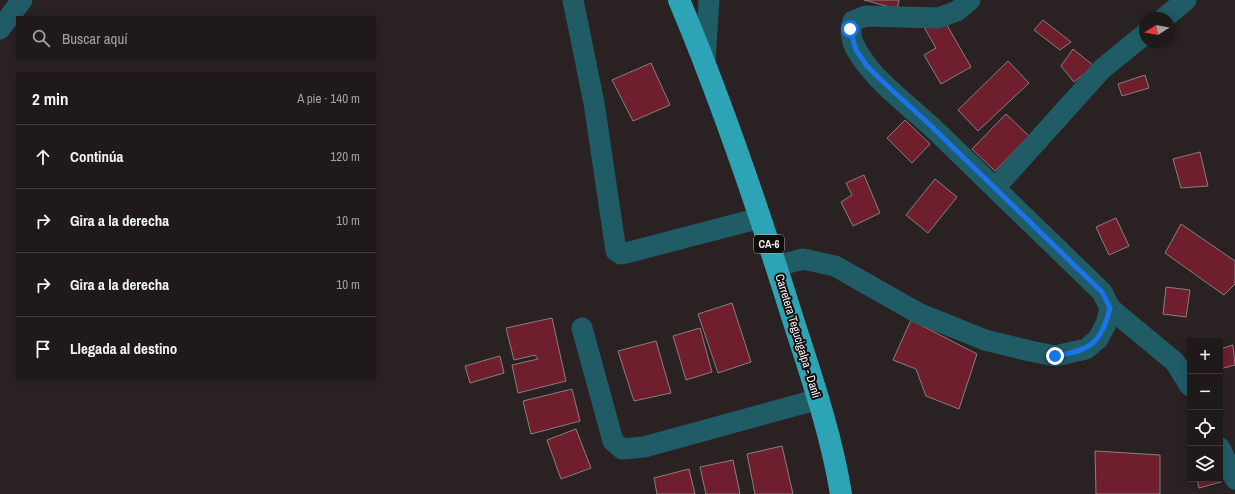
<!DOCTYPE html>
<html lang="es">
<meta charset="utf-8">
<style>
:root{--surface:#1f191a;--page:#272223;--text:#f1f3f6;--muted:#a1a0a2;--line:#3c3839}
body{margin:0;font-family:"Archivo Narrow",sans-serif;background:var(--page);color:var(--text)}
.controls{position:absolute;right:12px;bottom:12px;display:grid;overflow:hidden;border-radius:0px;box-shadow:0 2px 6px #0003}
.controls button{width:36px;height:36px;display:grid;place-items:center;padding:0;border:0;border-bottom:1px solid var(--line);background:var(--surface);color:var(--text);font:20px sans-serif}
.compass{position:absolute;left:1139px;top:12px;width:36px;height:36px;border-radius:50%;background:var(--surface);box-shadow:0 2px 6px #0003;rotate:259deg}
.stop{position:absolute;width:12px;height:12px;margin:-9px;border:3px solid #1a73e8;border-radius:50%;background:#fff}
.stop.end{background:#1a73e8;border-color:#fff;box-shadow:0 1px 4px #0008}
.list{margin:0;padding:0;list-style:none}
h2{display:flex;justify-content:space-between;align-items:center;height:52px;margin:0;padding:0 16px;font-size:17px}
h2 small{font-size:13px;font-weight:400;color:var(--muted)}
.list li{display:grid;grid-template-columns:26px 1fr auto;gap:12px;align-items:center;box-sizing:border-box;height:64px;padding:0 16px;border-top:1px solid var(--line)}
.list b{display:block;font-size:15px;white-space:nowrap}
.list em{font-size:13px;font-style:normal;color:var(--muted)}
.icon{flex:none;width:22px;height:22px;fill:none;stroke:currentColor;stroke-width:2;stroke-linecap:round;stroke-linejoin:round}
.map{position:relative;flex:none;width:1235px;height:494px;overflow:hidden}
.search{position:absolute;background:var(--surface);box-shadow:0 2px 6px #0003;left:16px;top:16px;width:360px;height:44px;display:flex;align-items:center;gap:10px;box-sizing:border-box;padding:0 14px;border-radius:0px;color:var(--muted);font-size:15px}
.panel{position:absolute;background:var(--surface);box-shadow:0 2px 6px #0003;left:16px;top:72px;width:360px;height:308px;border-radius:0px}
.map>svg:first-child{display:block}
</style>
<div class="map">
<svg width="1235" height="494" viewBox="0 0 1235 494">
<rect width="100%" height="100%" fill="#292122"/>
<!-- building -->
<g fill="#6e1e2d" stroke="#897f80">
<path d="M864,0H899L897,9Z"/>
<path d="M944,20L971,67L941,84L924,55L936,48L921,22Z"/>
<path d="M1043,20L1071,42L1060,50L1034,30Z"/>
<path d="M1073,49L1094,66L1074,82L1061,66Z"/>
<path d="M1008,61L1029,83L978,131L958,110Z"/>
<path d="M651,63L670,105L633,121L612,80Z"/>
<path d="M1145,75L1149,88L1122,96L1118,84Z"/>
<path d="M1006,114L1029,136L995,171L972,149Z"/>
<path d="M905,120L930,144L912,163L887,138Z"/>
<path d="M1200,152L1208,186L1181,188L1173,159Z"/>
<path d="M864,175L880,213L853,226L841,202L852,195L846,183Z"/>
<path d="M935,179L957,197L928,233L906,215Z"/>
<path d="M1116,218L1129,246L1109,255L1096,227Z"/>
<path d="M1181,224L1235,261V284L1224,295L1165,253Z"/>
<path d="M1166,287L1190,290L1186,317L1163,314Z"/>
<path d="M732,303L751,362L718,373L698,314Z"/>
<path d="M552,318L566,381L518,393L512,365L538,359L535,355L514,360L506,328Z"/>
<path d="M911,320L977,354L959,409L926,396L916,369L893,360Z"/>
<path d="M700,328L712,372L686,380L673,336Z"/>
<path d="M656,341L671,393L634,401L618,351Z"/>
<path d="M1233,345L1235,365L1220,369V349Z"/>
<path d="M500,356L504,373L470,383L465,366Z"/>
<path d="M572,389L580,421L531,434L523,401Z"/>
<path d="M576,429L591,468L561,479L547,440Z"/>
<path d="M782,446L793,494H755L747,454Z"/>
<path d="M1095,451L1160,455V494H1096Z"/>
<path d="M733,460L740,494H706L700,467Z"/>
<path d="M689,469L695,494H657L654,478Z"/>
<path d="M1197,479H1220L1221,482L1199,488Z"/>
</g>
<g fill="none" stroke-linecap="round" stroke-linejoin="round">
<!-- minor -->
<g stroke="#205c66" stroke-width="21">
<path d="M573,0L594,103L616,251L621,254L626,253L760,218"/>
<path d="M1164,18L1186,0"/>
<path d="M0,29L22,0"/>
<path d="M705,61L709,0"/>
<path d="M995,188L1102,69L1145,34"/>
<path d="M776,266L803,259L835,266L918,313L985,340L1030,351L1055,356L1086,349L1098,339L1106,324L1110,308L1102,292C1046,238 990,184 934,129C912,108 885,89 866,64C856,51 847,37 853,21L866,16L938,18L957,11L970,0"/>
<path d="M1110,308L1175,362L1190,386"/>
<path d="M582,328L613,441L622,449L644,447L819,399"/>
<path d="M1220,448L1235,479"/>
</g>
<!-- highway -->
<path stroke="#2ca4b6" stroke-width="22" d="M679,0C722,102 758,208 791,313C810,373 831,432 841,494"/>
</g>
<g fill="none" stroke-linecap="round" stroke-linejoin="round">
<!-- route -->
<path stroke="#1a73e8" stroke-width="5" d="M850,29L856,50L867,66L881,80L929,124L1102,292L1110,308C1101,344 1091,350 1055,356"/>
</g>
<g text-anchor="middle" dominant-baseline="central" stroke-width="4" stroke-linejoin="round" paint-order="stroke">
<!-- shield labels -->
<rect fill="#0f0c0c" stroke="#afaaaa" stroke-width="1" x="754" y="235" width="30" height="18" rx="3"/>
<g font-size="11" font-weight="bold" fill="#f3eeee">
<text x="769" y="244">CA-6</text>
</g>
<!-- street labels -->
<g font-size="12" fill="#f3eeee" stroke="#0f0c0c">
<text transform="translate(798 336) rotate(73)">Carretera Tegucigalpa - Danli</text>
</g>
</g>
</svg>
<div class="controls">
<button>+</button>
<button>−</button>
<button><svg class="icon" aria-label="locate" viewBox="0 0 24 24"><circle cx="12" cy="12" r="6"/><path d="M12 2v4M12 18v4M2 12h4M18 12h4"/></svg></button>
<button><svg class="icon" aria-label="layers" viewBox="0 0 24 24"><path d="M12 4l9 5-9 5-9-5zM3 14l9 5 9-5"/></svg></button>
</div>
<svg class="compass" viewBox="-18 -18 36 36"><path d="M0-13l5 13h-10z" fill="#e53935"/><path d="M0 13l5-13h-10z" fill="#a1a0a2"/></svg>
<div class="stop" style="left:850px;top:29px"></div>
<div class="stop end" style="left:1055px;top:356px"></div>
<div class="search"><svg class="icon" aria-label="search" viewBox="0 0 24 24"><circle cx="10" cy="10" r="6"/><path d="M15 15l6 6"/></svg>Buscar aquí</div>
<section class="panel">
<h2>2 min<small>A pie · 140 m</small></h2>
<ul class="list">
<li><svg class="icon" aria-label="ahead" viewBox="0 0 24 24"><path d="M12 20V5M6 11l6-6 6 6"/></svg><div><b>Continúa</b></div><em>120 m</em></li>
<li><svg class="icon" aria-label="right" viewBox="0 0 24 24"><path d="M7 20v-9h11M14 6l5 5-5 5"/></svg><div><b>Gira a la derecha</b></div><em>10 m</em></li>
<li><svg class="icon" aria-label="right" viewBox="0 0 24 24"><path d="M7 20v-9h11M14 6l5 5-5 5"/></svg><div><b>Gira a la derecha</b></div><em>10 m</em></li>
<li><svg class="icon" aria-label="arrive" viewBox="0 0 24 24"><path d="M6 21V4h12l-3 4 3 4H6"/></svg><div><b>Llegada al destino</b></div></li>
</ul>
</section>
</div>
